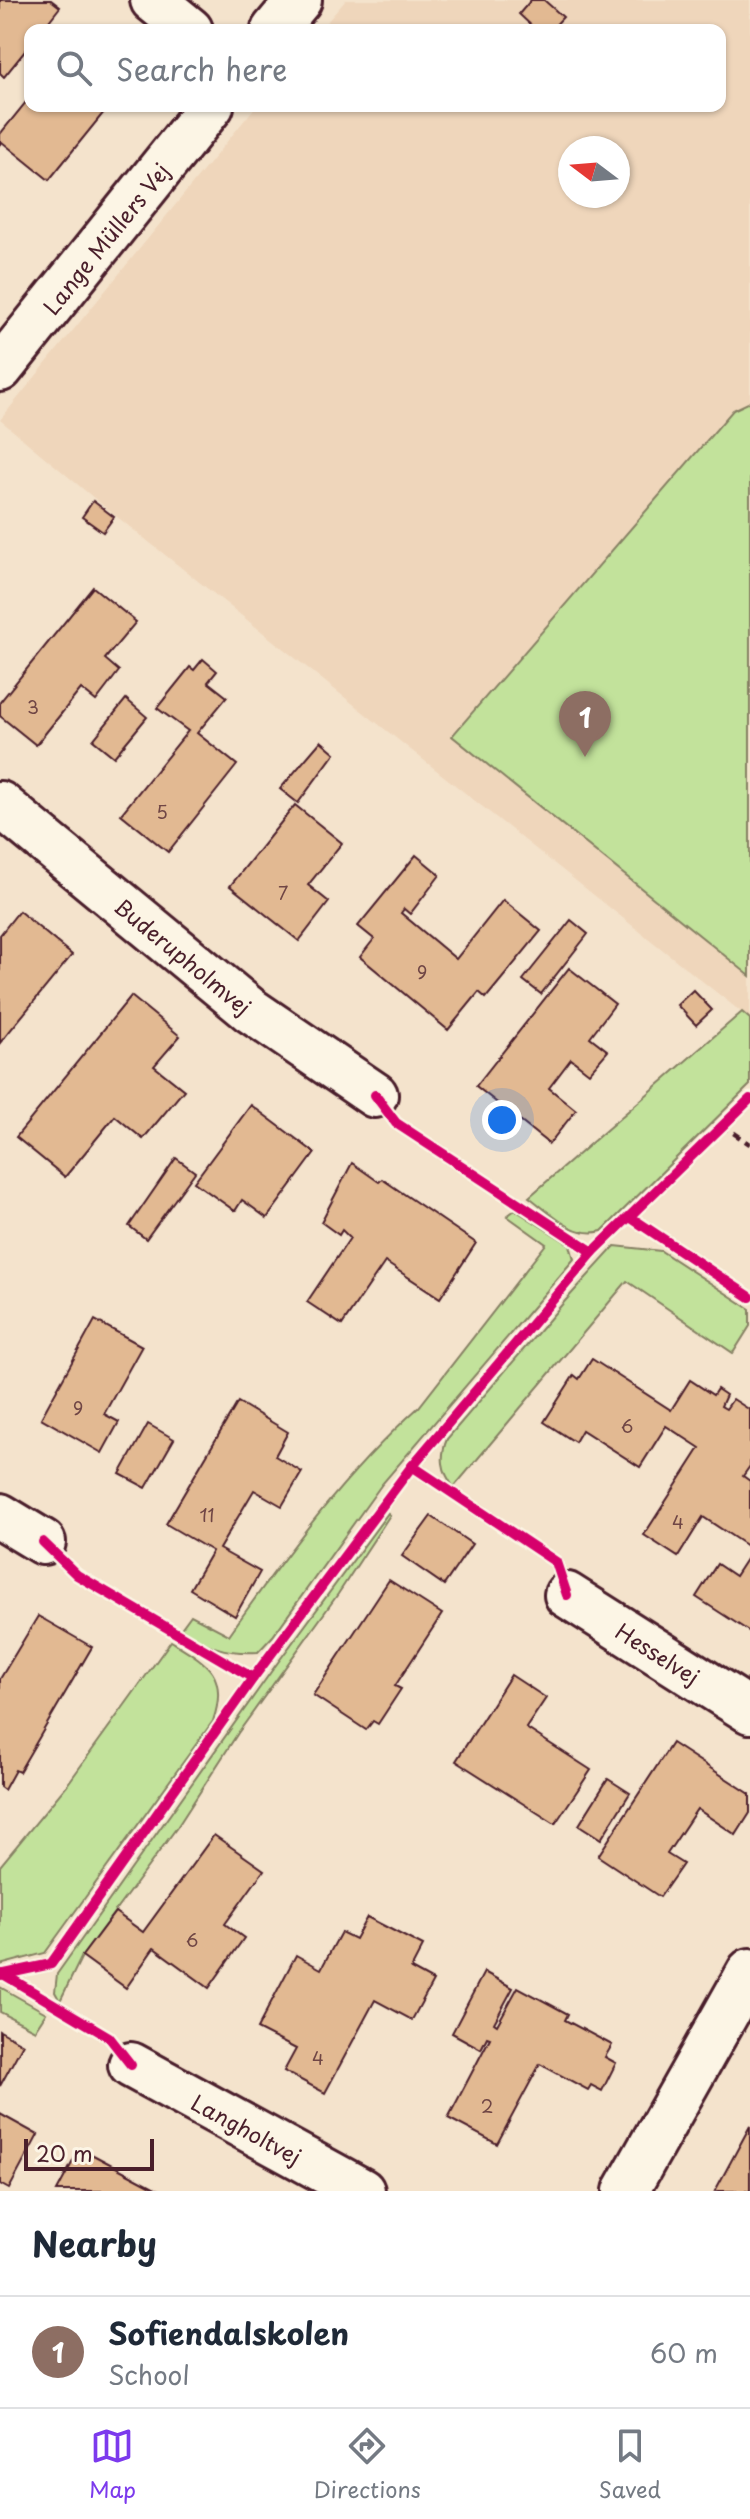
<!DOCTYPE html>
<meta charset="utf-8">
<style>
:root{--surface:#fff;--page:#f6f6f7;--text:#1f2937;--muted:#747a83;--line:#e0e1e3;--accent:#7c3aed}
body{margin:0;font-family:"Playpen Sans",sans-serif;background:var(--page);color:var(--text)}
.compass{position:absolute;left:558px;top:136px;width:72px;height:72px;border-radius:50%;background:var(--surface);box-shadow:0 2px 6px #0004;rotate:286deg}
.scale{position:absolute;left:24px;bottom:20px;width:130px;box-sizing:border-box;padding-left:8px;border:4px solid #4a1f2b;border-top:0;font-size:22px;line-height:28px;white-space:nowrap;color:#4a1f2b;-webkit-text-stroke:6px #fcf5e5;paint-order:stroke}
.you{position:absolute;left:502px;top:1120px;width:28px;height:28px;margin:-20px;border:6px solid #fff;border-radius:50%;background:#1a73e8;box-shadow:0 0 0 12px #1a73e833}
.badge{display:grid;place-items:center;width:52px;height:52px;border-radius:50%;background:var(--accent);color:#fff;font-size:26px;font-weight:700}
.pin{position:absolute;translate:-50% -66px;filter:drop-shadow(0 2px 4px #0008)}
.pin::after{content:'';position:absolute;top:42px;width:28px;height:24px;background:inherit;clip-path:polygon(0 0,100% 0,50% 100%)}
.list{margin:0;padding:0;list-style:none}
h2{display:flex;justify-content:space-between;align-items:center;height:104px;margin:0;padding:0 32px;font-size:34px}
h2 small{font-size:26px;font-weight:400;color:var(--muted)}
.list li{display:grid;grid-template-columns:52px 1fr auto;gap:24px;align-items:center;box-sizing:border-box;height:112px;padding:0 32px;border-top:2px solid var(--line)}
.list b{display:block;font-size:30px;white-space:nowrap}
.list p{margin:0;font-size:26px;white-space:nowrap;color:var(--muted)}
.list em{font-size:26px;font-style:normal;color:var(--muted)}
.icon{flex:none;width:44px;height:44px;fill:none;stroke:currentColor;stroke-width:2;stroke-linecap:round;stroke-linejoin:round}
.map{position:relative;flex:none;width:750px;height:2191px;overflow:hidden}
.search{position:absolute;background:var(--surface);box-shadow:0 2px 6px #0004;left:24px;right:24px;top:24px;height:88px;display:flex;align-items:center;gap:20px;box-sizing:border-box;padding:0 28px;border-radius:16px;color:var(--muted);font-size:30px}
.sheet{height:216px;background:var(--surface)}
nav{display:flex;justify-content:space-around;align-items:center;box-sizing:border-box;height:112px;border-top:2px solid var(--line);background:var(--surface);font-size:22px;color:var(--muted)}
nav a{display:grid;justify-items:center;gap:4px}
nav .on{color:var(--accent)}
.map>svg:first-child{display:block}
</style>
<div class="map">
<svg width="750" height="2191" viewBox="0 0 750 2191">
<rect width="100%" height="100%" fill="#f4e3cc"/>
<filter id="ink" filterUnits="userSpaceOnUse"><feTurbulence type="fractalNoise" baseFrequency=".0125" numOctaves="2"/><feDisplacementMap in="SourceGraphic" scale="16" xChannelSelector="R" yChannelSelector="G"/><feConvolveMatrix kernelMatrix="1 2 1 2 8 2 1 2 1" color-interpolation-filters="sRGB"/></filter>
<g filter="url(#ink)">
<!-- built -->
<path fill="#efd6bb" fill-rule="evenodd" d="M346,0H750V1019L106,508L0,420L256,106H720V30H320ZM570,148H618V196H570Z"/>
<!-- green -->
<g fill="#c2e29b" stroke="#868063" stroke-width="2">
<path d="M750,402V976L452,736L733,410Z"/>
<path d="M742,1012L750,1019V1085L602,1231C573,1239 551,1213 529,1197Z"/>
<path d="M515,1210L570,1245L574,1259L382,1484L273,1636L258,1652C223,1654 209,1646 180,1630L191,1615L229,1635C286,1554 345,1473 419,1407L546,1244L507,1216Z"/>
<path d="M615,1246L661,1251L750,1309V1326L733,1353L627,1281L454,1487C441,1471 440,1456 447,1439L565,1301Z"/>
<path d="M388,1513L390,1515L338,1594L238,1733L178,1826L82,1956L60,2001L55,1992L57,1974L273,1669Z"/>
<path d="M171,1641C207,1663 229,1674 213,1721L45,1953L0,1965V1866L67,1785Z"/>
<path d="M0,1987L46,2013L35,2030L0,2012Z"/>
</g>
<!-- building -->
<g fill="#e2b992" stroke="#4a1f2b" stroke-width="2">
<path d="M0,0H51L60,7L42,30H30V45L4,77L0,73Z"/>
<path d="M531,0H544L563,17L551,30H536L519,14Z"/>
<path d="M30,97V106H109L49,180L2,142L0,144V134Z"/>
<path d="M93,501L114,517L103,532L82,517Z"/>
<path d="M93,587L136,622L105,659L119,671L96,701L81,689L36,745L0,716V702Z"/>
<path d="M203,659L217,671L208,682L227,697L197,733L237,765L168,852L121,814L188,731L157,708L190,667L194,670Z"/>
<path d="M126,699L147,717L114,757L93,740Z"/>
<path d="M321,741L335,753L298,803L280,789Z"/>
<path d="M295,805L342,843L308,885L329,902L299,941L230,886Z"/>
<path d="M416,855L440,875L410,914L404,909L401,913L456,959L503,900L541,931L486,998L479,992L448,1030L360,957L374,939L358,926Z"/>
<path d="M19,911L72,955L0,1043V935Z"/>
<path d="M571,920L588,934L541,994L523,980Z"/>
<path d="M569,968L615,1004L590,1037L608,1051L589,1073L571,1059L549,1088L576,1110L549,1144L476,1086Z"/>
<path d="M693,990L712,1010L696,1025L677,1005Z"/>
<path d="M131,996L180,1036L154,1066L184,1090L143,1139L115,1116L65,1177L16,1137Z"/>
<path d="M251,1105L315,1153L267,1218L242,1200L235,1211L194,1182Z"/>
<path d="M176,1158L195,1172L146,1239L129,1226Z"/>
<path d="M352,1163L379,1182L382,1179L476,1243L440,1298L385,1262L342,1325L307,1302L350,1238L342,1230L339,1235L321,1222Z"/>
<path d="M95,1320L142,1346L104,1414L119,1422L102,1453L41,1418Z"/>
<path d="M592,1359L671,1410L690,1380L713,1395L717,1389L726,1395L721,1406L726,1409L733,1399L750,1410V1466L743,1476L750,1481V1548L703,1517L678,1557L644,1535L700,1448L666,1426L640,1467L582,1430L575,1442L544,1422L574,1375L579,1379Z"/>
<path d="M238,1402L288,1432L275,1456L302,1472L282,1506L254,1490L219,1549L260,1572L235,1616L190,1589L212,1551L166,1524Z"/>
<path d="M148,1424L174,1439L146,1488L120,1474Z"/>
<path d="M431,1516L472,1544L444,1585L402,1556Z"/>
<path d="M750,1553V1632L696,1597L717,1564L735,1576Z"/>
<path d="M389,1580L442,1614L395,1686L401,1689L378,1724L373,1721L366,1730L313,1695Z"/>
<path d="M38,1616L92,1647L19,1772L15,1770L4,1790L0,1787V1679Z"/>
<path d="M511,1675L546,1698L526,1728L591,1770L555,1824L456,1761Z"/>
<path d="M672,1743L750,1794V1813L736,1835L697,1809L667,1854L683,1864L660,1897L598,1856Z"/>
<path d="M608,1779L630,1793L601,1839L579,1825Z"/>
<path d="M214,1835L264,1870L225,1924L244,1938L209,1988L154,1948L126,1988L82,1956L115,1912L143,1932Z"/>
<path d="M367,1917L423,1946L411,1969L433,1981L412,2020L375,2000L325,2093L284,2071L296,2049L257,2029L296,1955L321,1969L341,1932L355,1939Z"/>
<path d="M484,1972L513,1988L494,2023L497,2025L518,1987L568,2014L565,2020L612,2045L605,2057L616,2063L602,2091L591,2085L588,2090L540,2064L497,2144L448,2118L490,2038L487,2037L481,2049L452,2033Z"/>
<path d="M0,2031L23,2044L0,2086Z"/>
<path d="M0,2114L38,2135L9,2189L0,2184Z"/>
<path d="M750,2126V2191H715Z"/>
<path d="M80,2148L161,2191H57Z"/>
</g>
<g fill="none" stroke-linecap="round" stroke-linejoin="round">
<!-- minor casing -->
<g stroke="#4a1f2b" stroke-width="50">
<g id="minor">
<path d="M153,0L190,30"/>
<path d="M274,30L299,0"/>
<path id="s1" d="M0,369L211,106"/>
<path id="s2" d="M0,804L250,1010L375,1095"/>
<path d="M0,1516L43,1542"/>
<path id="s3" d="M567,1595L750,1711"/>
<path id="s4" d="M131,2065L362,2191"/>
<path d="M626,2191L750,1971"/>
</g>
</g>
<!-- path -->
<path stroke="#4a1f2b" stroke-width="5" stroke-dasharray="8 6" stroke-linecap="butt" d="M722,1125L750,1144"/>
<!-- minor -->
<use href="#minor" stroke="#fcf5e5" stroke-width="44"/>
<!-- cycleway casing -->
<g stroke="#fcf5e5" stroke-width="15">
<g id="cycleway">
<path d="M375,1095L396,1123L593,1252"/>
<path d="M630,1217L750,1297"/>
<path d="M412,1466L556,1562L567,1595"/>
<path d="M43,1542L77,1575L253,1678"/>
<path d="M3,1974L109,2037L131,2065"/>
<path d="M0,1975L51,1964L253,1678L412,1466L593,1252L750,1099"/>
</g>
</g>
<!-- cycleway -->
<use href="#cycleway" stroke="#d6006c" stroke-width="10"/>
</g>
</g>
<g text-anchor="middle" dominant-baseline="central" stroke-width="6" stroke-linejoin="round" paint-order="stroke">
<!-- number labels -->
<g font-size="18" fill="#704645">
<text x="33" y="706">3</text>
<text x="162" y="811">5</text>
<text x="283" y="892">7</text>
<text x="422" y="971">9</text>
<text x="78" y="1407">9</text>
<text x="627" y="1425">6</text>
<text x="207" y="1514">11</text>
<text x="678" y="1521">4</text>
<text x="192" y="1939">6</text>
<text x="318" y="2057">4</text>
<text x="487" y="2105">2</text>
</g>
<!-- street labels -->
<g font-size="22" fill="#4a1f2b" stroke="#fcf5e5">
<text stroke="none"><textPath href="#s1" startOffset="168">Lange Müllers Vej</textPath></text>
<text stroke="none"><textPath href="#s2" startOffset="238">Buderupholmvej</textPath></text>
<text stroke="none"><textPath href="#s3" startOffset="108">Hesselvej</textPath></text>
<text stroke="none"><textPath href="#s4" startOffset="132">Langholtvej</textPath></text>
</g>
</g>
</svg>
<svg class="compass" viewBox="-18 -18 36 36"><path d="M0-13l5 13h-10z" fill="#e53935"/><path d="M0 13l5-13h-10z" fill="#747a83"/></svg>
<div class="scale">20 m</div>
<div class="you"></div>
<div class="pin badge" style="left:585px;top:757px;background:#8d6e63">1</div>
<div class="search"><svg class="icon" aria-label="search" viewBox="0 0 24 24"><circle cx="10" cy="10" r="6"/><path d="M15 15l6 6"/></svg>Search here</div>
</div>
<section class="sheet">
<h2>Nearby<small></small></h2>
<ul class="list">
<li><span class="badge" style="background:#8d6e63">1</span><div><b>Sofiendalskolen</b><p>School</p></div><em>60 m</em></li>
</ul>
</section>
<nav>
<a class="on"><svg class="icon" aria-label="map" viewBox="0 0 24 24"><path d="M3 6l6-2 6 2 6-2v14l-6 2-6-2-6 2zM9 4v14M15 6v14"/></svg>Map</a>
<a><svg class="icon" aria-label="directions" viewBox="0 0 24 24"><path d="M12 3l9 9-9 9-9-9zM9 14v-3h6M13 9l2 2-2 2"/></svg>Directions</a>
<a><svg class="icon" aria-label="saved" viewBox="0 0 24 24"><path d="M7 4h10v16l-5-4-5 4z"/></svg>Saved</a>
</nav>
